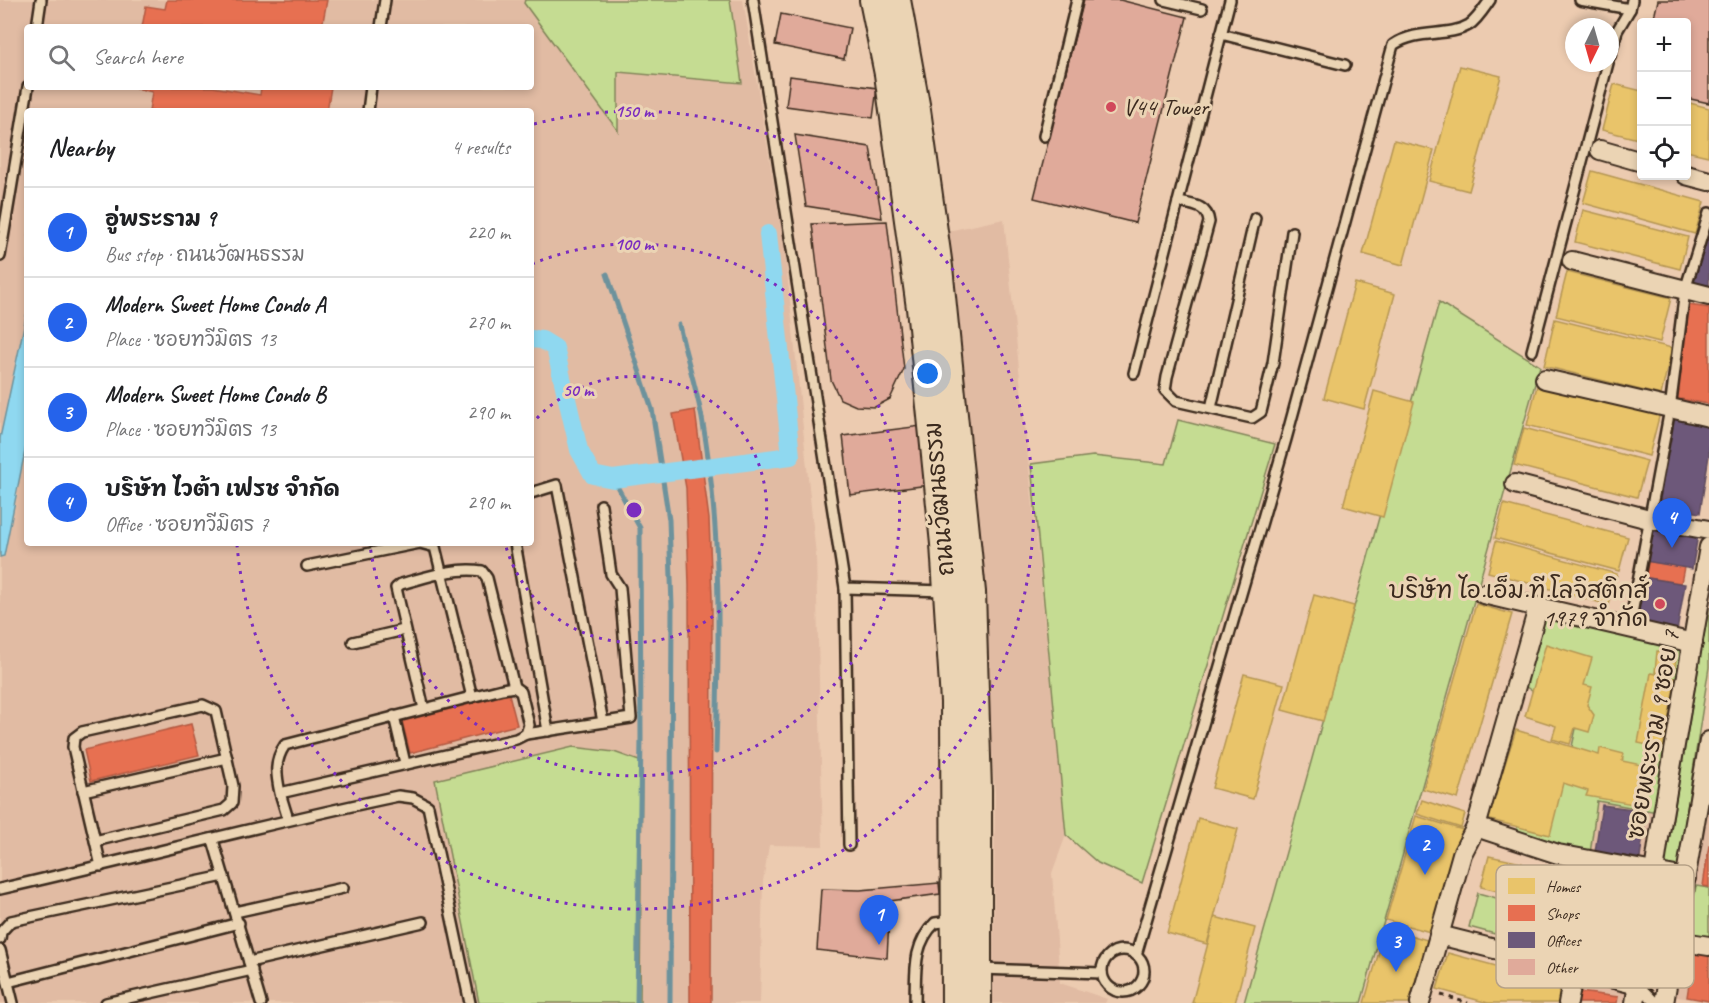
<!DOCTYPE html>
<meta charset="utf-8">
<style>
:root{--surface:#fff;--page:#f6f6f6;--text:#202124;--muted:#757577;--line:#e0e0e0;--accent:#2563eb}
body{margin:0;font-family:Caveat,"Playpen Sans Thai",sans-serif;background:var(--page);color:var(--text)}
.controls{position:absolute;right:18px;top:18px;display:grid;overflow:hidden;border-radius:6px;box-shadow:0 3px 9px #0003}
.controls button{width:54px;height:54px;display:grid;place-items:center;padding:0;border:0;border-bottom:2px solid var(--line);background:var(--surface);color:var(--text);font:30px sans-serif}
.compass{position:absolute;left:1565px;top:18px;width:54px;height:54px;border-radius:50%;background:var(--surface);box-shadow:0 3px 9px #0003;rotate:185deg}
.you{position:absolute;left:928px;top:374px;width:21px;height:21px;margin:-15px;border:4px solid #fff;border-radius:50%;background:#1a73e8;box-shadow:0 0 0 9px #1a73e833}
.badge{display:grid;place-items:center;width:39px;height:39px;border-radius:50%;background:var(--accent);color:#fff;font-size:20px;font-weight:700}
.pin{position:absolute;translate:-50% -50px;filter:drop-shadow(0 2px 3px #0008)}
.pin::after{content:'';position:absolute;top:32px;width:21px;height:18px;background:inherit;clip-path:polygon(0 0,100% 0,50% 100%)}
.list{margin:0;padding:0;list-style:none}
h2{display:flex;justify-content:space-between;align-items:center;height:78px;margin:0;padding:0 24px;font-size:26px}
h2 small{font-size:20px;font-weight:400;color:var(--muted)}
.list li{display:grid;grid-template-columns:39px 1fr auto;gap:18px;align-items:center;box-sizing:border-box;height:90px;padding:0 24px;border-top:2px solid var(--line)}
.list b{display:block;font-size:22px;white-space:nowrap}
.list p{margin:0;font-size:20px;white-space:nowrap;color:var(--muted)}
.list em{font-size:20px;font-style:normal;color:var(--muted)}
.icon{flex:none;width:33px;height:33px;fill:none;stroke:currentColor;stroke-width:2;stroke-linecap:round;stroke-linejoin:round}
.map{position:relative;flex:none;width:1709px;height:1003px;overflow:hidden}
.search{position:absolute;background:var(--surface);box-shadow:0 3px 9px #0003;left:24px;top:24px;width:510px;height:66px;display:flex;align-items:center;gap:15px;box-sizing:border-box;padding:0 21px;border-radius:6px;color:var(--muted);font-size:22px}
.panel{position:absolute;background:var(--surface);box-shadow:0 3px 9px #0003;left:24px;top:108px;width:510px;height:438px;border-radius:6px}
.map>svg:first-child{display:block}
</style>
<div class="map">
<svg width="1709" height="1003" viewBox="0 0 1709 1003">
<rect width="100%" height="100%" fill="#eccbb0"/>
<filter id="ink" filterUnits="userSpaceOnUse"><feTurbulence type="fractalNoise" baseFrequency=".0167" numOctaves="2"/><feDisplacementMap in="SourceGraphic" scale="12" xChannelSelector="R" yChannelSelector="G"/><feConvolveMatrix kernelMatrix="1 2 1 2 8 2 1 2 1" color-interpolation-filters="sRGB"/></filter>
<g filter="url(#ink)">
<!-- built -->
<g fill="#e1bba3" fill-rule="evenodd">
<path d="M0,0H743L785,251L816,556L823,846L769,845L763,881L760,1003H0ZM27,27H531V87H27ZM27,111H531V543H27Z"/>
<path d="M1004,219L1066,835L1052,873L1060,983L1107,999L1105,1003H993L995,793L979,571L939,233Z"/>
<path d="M1709,783V1003L1673,996Z"/>
<path d="M1597,801L1657,812L1630,1003H1570Z"/>
</g>
<!-- green -->
<g fill="#c5dc92" stroke="#808358" stroke-width="1.5">
<path d="M525,0H730L742,83L618,72V131L524,3Z"/>
<path d="M1439,302L1540,366L1361,1003H1244Z"/>
<path d="M1178,420L1275,444L1142,883L1098,863L1066,835L1031,464L1093,456L1166,464Z"/>
<path d="M1709,606V667L1678,868L1666,865V858Z"/>
<path d="M1544,617L1680,649L1677,693L1657,812L1597,801L1590,854L1515,835L1540,741L1571,751L1577,724L1525,686L1541,620Z"/>
<path d="M573,747L614,752L642,762L640,1003H479L435,780Z"/>
<path d="M1696,886L1709,888V941L1687,937Z"/>
<path d="M1478,893L1504,900L1495,934L1469,927Z"/>
</g>
<!-- water -->
<path fill="#8fd8f0" stroke="#6d929c" stroke-width="1.5" d="M27,312V441L4,556L0,557V438Z"/>
<!-- homes -->
<g fill="#e9c46a" stroke="#b59653" stroke-width="1.5">
<path d="M1460,66L1501,76L1469,191L1429,181Z"/>
<path d="M1614,84L1642,91V140L1602,130Z"/>
<path d="M1686,102L1709,108L1708,156L1686,151Z"/>
<path d="M1394,140L1434,150L1403,265L1363,254Z"/>
<path d="M1592,171L1704,202L1695,234L1583,203Z"/>
<path d="M1583,210L1688,237L1680,269L1575,242Z"/>
<path d="M1567,272L1671,298L1660,342L1556,316Z"/>
<path d="M1355,283L1395,294L1364,409L1324,398Z"/>
<path d="M1555,319L1672,348L1661,395L1544,366Z"/>
<path d="M1538,382L1660,413L1649,456L1527,425Z"/>
<path d="M1374,391L1414,402L1383,517L1343,506Z"/>
<path d="M1524,428L1647,461L1637,497L1514,465Z"/>
<path d="M1504,504L1628,537L1619,571L1495,538Z"/>
<path d="M1496,541L1617,574L1609,605L1488,572Z"/>
<path d="M1314,595L1354,606L1323,721L1282,710Z"/>
<path d="M1476,604L1512,614L1458,799L1423,789Z"/>
<path d="M1546,644L1592,658L1584,685L1592,687L1587,705L1594,715L1589,732L1575,728L1570,744L1552,739L1556,726L1525,716Z"/>
<path d="M1657,651L1677,653L1674,674L1655,672Z"/>
<path d="M1651,673L1676,678L1663,748L1638,743Z"/>
<path d="M1244,674L1284,684L1253,799L1212,788Z"/>
<path d="M1516,730L1599,755L1600,748L1624,754L1622,761L1651,767L1639,805L1586,796L1588,791L1563,783L1550,835L1487,819Z"/>
<path d="M1422,800L1465,814L1461,828L1417,814Z"/>
<path d="M1416,816L1463,830L1434,933L1386,920Z"/>
<path d="M1198,818L1238,829L1207,944L1167,933Z"/>
<path d="M1489,856L1522,863L1514,895L1481,887Z"/>
<path d="M1215,917L1255,928L1235,1003H1192Z"/>
<path d="M1386,928L1427,940L1409,1003H1364Z"/>
<path d="M1448,953L1566,985L1561,1003H1488L1437,989Z"/>
</g>
<!-- shops -->
<g fill="#e76f51" stroke="#b35a42" stroke-width="1.5">
<path d="M167,0H327L322,27H142L146,6L165,9Z"/>
<path d="M132,87H213L260,95L261,87H331L327,111H149L152,92Z"/>
<path d="M1689,305L1709,308V404L1674,398Z"/>
<path d="M695,410L709,519L712,597L711,1003H690L689,585L686,488L673,414Z"/>
<path d="M1645,561L1684,567L1681,583L1642,577Z"/>
<path d="M509,694L517,725L410,753L402,721Z"/>
<path d="M191,724L199,755L91,781L84,750Z"/>
<path d="M1709,845V887L1703,886Z"/>
<path d="M1694,952L1709,954V1001L1687,997Z"/>
<path d="M1579,992L1618,997L1617,1003H1578Z"/>
</g>
<!-- offices -->
<g fill="#6d597a" stroke="#5e4b5e" stroke-width="1.5">
<path d="M1709,229V286L1694,282Z"/>
<path d="M1673,418L1709,423V455L1700,513L1659,506Z"/>
<path d="M1651,527L1698,535L1692,569L1645,561Z"/>
<path d="M1642,577L1685,584L1677,631L1634,624Z"/>
<path d="M1602,805L1646,811L1640,858L1595,852Z"/>
</g>
<g fill="none" stroke-linecap="round" stroke-linejoin="round">
<!-- stream -->
<g stroke="#6d929c" stroke-width="5">
<path d="M607,274L652,409L669,520L672,607L670,1003"/>
<path d="M679,325C686,356 696,387 702,418C722,529 719,640 716,752"/>
<path d="M613,479L640,528L641,738L637,1003"/>
</g>
<!-- canal -->
<path stroke="#8fd8f0" stroke-width="18" d="M531,339L542,340L555,348L579,450L593,475L613,479L791,456L768,234"/>
</g>
<!-- building -->
<g fill="#e0aa9a" stroke="#3b2a1e" stroke-width="1.5">
<path d="M1084,0H1120L1187,17L1135,223L1034,198Z"/>
<path d="M1658,0H1709V103L1686,98V22H1653Z"/>
<path d="M781,14L850,28L844,59L775,45Z"/>
<path d="M790,76L877,88L873,118L786,106Z"/>
<path d="M795,135L870,147L882,218L806,206Z"/>
<path d="M887,221L904,369L890,399L875,407L856,406L840,399L831,380L812,224Z"/>
<path d="M921,426L929,485L850,495L843,436Z"/>
<path d="M939,883L940,894L890,901L887,958L817,950L821,889L860,890Z"/>
</g>
<g fill="none" stroke-linecap="round" stroke-linejoin="round">
<!-- lane casing -->
<g stroke="#3b2a1e" stroke-width="14">
<g id="lane">
<path d="M753,0L845,588L945,591"/>
<path d="M1164,0L1202,9"/>
<path d="M1580,0L1630,9"/>
<path d="M37,27L41,0"/>
<path d="M381,27L385,0"/>
<path d="M1221,34L1345,65"/>
<path d="M1610,56L1617,31L1630,9L1632,0"/>
<path d="M368,111L371,87"/>
<path d="M1044,136L1077,0"/>
<path d="M1178,202C1193,205 1207,205 1209,222L1167,377L1165,390L1176,401L1252,418L1261,412L1273,363L1292,232"/>
<path d="M0,256L28,87"/>
<path d="M1532,351L1608,63"/>
<path d="M1134,373L1230,0"/>
<path d="M1211,408L1255,218"/>
<path d="M531,493L557,485L603,722"/>
<path d="M515,543L548,731"/>
<path d="M307,566L420,543L435,547L472,697"/>
<path d="M845,588L849,845"/>
<path d="M1629,630L1670,409L1685,290L1709,213"/>
<path d="M353,642L404,630"/>
<path d="M424,709L396,588L401,584C427,577 455,567 482,571L487,578L514,687"/>
<path d="M394,716L405,763"/>
<path d="M526,734L631,718L620,588L611,574L601,505"/>
<path d="M83,791L227,758"/>
<path d="M280,793C276,774 274,761 285,745L502,689L514,687L521,692L529,725L526,734L516,739L280,793L288,819"/>
<path d="M213,840L261,1003"/>
<path d="M95,841L224,810L232,803L233,786L216,711L203,705L82,732L74,738L73,747L101,866"/>
<path d="M0,889C133,859 264,824 398,796L413,798L428,806L470,1003"/>
<path d="M235,912L343,888"/>
<path d="M0,939L1,932L11,921L224,876"/>
<path d="M0,950L13,1003"/>
<circle cx="1123" cy="971" r="21"/>
<path d="M1136,955L1286,439L1393,45C1419,28 1447,38 1469,25C1477,20 1485,7 1490,0"/>
<path d="M249,962L423,922"/>
<path d="M980,969L1102,973"/>
<path d="M8,982L239,923"/>
<path d="M1638,985L1656,1003"/>
<path d="M106,1003L252,970"/>
<path d="M915,1003C916,973 912,945 935,923L952,921"/>
</g>
</g>
<!-- street casing -->
<g stroke="#3b2a1e" stroke-width="22">
<g id="street">
<path d="M1600,150L1642,162"/>
<path d="M1686,175L1709,181"/>
<path d="M1572,261L1709,296"/>
<path d="M1545,379L1709,417"/>
<path d="M1515,484L1649,519L1709,530"/>
<path d="M1483,594L1693,643"/>
<path d="M1476,827L1558,854L1686,878"/>
<path d="M1439,935L1638,985"/>
<path d="M1645,936L1709,946"/>
<path d="M1420,1003L1462,854L1476,827L1538,608"/>
<path d="M1568,1003L1574,970"/>
<path d="M1635,1003L1659,838L1709,547"/>
<path d="M1664,1003L1709,741"/>
</g>
</g>
<!-- secondary casing -->
<g stroke="#3b2a1e" stroke-width="30">
<g id="secondary">
<path d="M873,0L888,74L920,308L944,544L954,702L955,1003"/>
<path d="M897,0L917,110L939,267L972,592L978,790V1003"/>
</g>
</g>
<!-- path -->
<path stroke="#3b2a1e" stroke-width="3" stroke-dasharray="4.5 4.5" stroke-linecap="butt" d="M1441,995L1468,1003"/>
<!-- lane -->
<use href="#lane" stroke="#ebd4b4" stroke-width="9"/>
<!-- street -->
<use href="#street" stroke="#ebd4b4" stroke-width="18"/>
<!-- secondary -->
<use href="#secondary" stroke="#ebd4b4" stroke-width="26"/>
</g>
</g>
<!-- distance rings -->
<g fill="none" stroke="#7b2cbf" stroke-width="3" stroke-dasharray="3 6">
<path d="M531 425A133 133 0 1 1 505 543"/>
<path d="M532 264A266 266 0 1 1 370 545"/>
<path d="M534 124A399 399 0 1 1 237 545"/>
</g>
<!-- markers -->
<g fill="#d1495b" stroke="#ebd4b4" stroke-width="2">
<circle cx="1111" cy="107" r="6"/>
<circle cx="1660" cy="604" r="6"/>
</g>
<g text-anchor="middle" dominant-baseline="central" stroke-width="6" stroke-linejoin="round" paint-order="stroke">
<!-- poi labels -->
<g font-size="24" fill="#3b2a1e" stroke="#ebd4b4" text-anchor="start">
<text x="1123" y="107">V44 Tower</text>
<text x="1648" y="590" text-anchor="end">บริษัท ไอ.เอ็ม.ที.โลจิสติกส์<tspan x="1648" dy="28">1979 จำกัด</tspan></text>
</g>
<!-- street labels -->
<g font-size="24" fill="#3b2a1e" stroke="#ebd4b4">
<text transform="translate(939 499) rotate(-95)">ถนนวัฒนธรรม</text>
<text transform="translate(1653 735) rotate(-80)">ซอยพระราม 9 ซอย 7</text>
</g>
</g>
<!-- legend -->
<rect x="1496" y="865" width="198" height="123" rx="9" fill="#ebd4b4" stroke="#b6a187" stroke-width="1.5"/>
<rect x="1508" y="878" width="27" height="16" fill="#e9c46a"/>
<rect x="1508" y="905" width="27" height="16" fill="#e76f51"/>
<rect x="1508" y="932" width="27" height="16" fill="#6d597a"/>
<rect x="1508" y="959" width="27" height="16" fill="#e0aa9a"/>
<g font-size="16" fill="#3b2a1e">
<text x="1546" y="892">Homes</text>
<text x="1546" y="919">Shops</text>
<text x="1546" y="946">Offices</text>
<text x="1546" y="973">Other</text>
</g>
<circle cx="634" cy="510" r="9" fill="#7b2cbf" stroke="#ebd4b4" stroke-width="3"/>
<g font-size="18" text-anchor="middle" font-weight="bold" fill="#7b2cbf" stroke="#ebd4b4" stroke-width="6" stroke-linejoin="round" paint-order="stroke">
<text x="634" y="117">150 m</text>
<text x="634" y="250">100 m</text>
<text x="578" y="396">50 m</text>
</g>
</svg>
<div class="controls">
<button>+</button>
<button>−</button>
<button><svg class="icon" aria-label="locate" viewBox="0 0 24 24"><circle cx="12" cy="12" r="6"/><path d="M12 2v4M12 18v4M2 12h4M18 12h4"/></svg></button>
</div>
<svg class="compass" viewBox="-18 -18 36 36"><path d="M0-13l5 13h-10z" fill="#e53935"/><path d="M0 13l5-13h-10z" fill="#757577"/></svg>
<div class="you"></div>
<div class="pin badge" style="left:879px;top:945px">1</div>
<div class="pin badge" style="left:1425px;top:875px">2</div>
<div class="pin badge" style="left:1396px;top:972px">3</div>
<div class="pin badge" style="left:1672px;top:548px">4</div>
<div class="search"><svg class="icon" aria-label="search" viewBox="0 0 24 24"><circle cx="10" cy="10" r="6"/><path d="M15 15l6 6"/></svg>Search here</div>
<section class="panel">
<h2>Nearby<small>4 results</small></h2>
<ul class="list">
<li><span class="badge">1</span><div><b>อู่พระราม 9</b><p>Bus stop · ถนนวัฒนธรรม</p></div><em>220 m</em></li>
<li><span class="badge">2</span><div><b>Modern Sweet Home Condo A</b><p>Place · ซอยทวีมิตร 13</p></div><em>270 m</em></li>
<li><span class="badge">3</span><div><b>Modern Sweet Home Condo B</b><p>Place · ซอยทวีมิตร 13</p></div><em>290 m</em></li>
<li><span class="badge">4</span><div><b>บริษัท ไวต้า เฟรช จำกัด</b><p>Office · ซอยทวีมิตร 7</p></div><em>290 m</em></li>
</ul>
</section>
</div>
